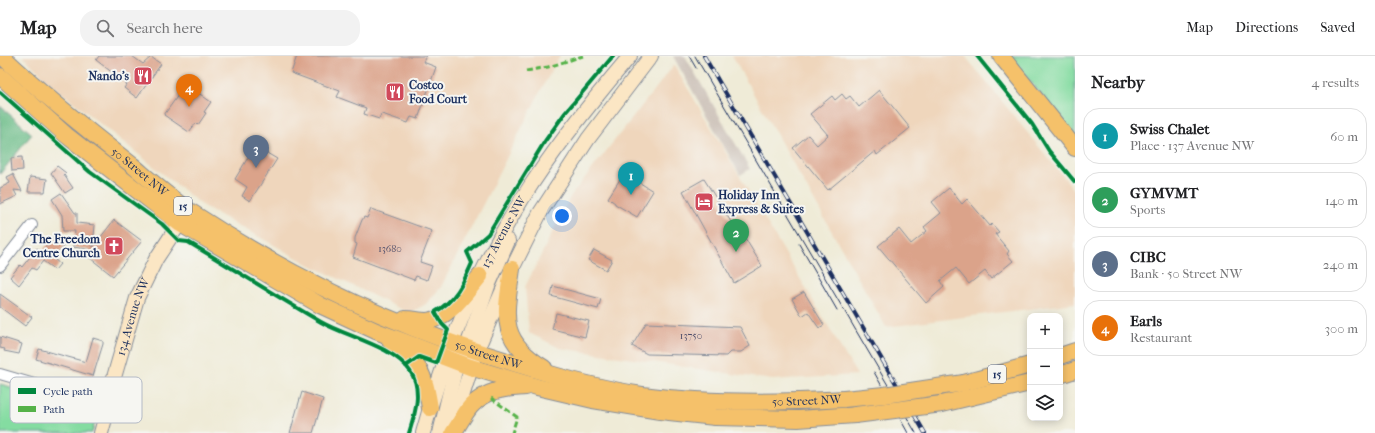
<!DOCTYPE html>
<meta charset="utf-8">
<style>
:root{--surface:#fff;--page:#f2f2f2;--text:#202124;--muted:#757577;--line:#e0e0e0;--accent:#d1495b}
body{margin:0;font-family:"IM FELL French Canon",serif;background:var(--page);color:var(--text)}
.controls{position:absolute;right:12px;bottom:12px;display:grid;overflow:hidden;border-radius:8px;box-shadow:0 2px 10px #0003}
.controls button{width:36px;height:36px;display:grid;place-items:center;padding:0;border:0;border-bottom:1px solid var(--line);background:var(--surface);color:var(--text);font:20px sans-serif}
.you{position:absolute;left:562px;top:160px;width:14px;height:14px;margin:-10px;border:3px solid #fff;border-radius:50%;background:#1a73e8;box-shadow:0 0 0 6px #1a73e833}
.badge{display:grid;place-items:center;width:26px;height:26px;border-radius:50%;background:var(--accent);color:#fff;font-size:13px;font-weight:700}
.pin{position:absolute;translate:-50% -33px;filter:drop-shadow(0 1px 2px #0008)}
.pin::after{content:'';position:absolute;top:21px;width:14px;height:12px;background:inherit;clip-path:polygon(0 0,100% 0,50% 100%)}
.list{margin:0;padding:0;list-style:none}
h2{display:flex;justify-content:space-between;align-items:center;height:52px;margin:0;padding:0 16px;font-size:17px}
h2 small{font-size:13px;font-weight:400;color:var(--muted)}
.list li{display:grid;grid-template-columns:26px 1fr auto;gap:12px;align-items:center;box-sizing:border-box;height:56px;margin:0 8px 8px;padding:0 8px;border:1px solid var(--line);border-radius:16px}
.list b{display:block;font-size:15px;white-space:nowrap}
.list p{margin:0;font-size:13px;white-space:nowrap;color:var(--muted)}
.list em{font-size:13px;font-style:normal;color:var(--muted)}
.icon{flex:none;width:22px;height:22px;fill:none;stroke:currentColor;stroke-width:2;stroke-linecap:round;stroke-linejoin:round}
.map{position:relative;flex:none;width:1075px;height:377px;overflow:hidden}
header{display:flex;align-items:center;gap:24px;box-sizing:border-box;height:56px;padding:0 20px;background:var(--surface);border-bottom:1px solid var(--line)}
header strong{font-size:19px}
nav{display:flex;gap:22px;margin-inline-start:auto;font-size:14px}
.search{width:280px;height:36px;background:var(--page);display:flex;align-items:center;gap:10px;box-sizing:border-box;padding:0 14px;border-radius:16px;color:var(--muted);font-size:15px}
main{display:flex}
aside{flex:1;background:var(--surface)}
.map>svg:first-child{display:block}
</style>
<header>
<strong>Map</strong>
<div class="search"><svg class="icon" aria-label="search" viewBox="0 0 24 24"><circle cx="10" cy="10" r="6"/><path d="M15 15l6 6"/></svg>Search here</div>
<nav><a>Map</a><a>Directions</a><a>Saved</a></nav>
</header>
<main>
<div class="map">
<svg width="1075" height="377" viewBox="0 0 1075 377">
<rect width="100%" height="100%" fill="#f6f6f2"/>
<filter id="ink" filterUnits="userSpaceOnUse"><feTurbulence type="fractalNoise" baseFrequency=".025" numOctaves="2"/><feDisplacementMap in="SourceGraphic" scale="8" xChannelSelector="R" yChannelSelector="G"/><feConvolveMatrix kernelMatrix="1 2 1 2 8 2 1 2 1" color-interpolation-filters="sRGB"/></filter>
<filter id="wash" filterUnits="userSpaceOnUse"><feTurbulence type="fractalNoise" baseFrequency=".012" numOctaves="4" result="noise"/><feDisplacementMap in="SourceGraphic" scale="16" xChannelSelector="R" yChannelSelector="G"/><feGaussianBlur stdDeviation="0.9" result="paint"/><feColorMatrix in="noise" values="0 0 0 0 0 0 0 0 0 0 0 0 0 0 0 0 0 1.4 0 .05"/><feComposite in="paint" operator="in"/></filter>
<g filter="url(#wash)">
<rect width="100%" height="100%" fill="#efebd7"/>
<!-- built -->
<g fill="#efd6bc">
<path d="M23,0H560L542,32L441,231L426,248L409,257L310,209L203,150L52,29Z"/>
<path d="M732,0H965L1075,135V247L886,271Z"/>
<path d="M674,9L857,319L772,324L560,292L529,277L525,231L570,141Z"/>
</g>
<!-- industrial -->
<path fill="#cdc2b9" d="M673,0H685L750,113L740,119Z"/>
<!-- green -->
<g fill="#84dca1" stroke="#508680">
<path d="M1009,0H1075V80Z"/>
<path d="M0,328L98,355L92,377H0Z"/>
</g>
<!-- forest -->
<path fill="#6bbc87" stroke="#437672" d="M0,50L32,78L0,118Z"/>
<g id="blocks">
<!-- building -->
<g fill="#dba38a">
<path d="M99,0H132L143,8L151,1L161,8L137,42L124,32L127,28L96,4Z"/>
<path d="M297,0H426L423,6L436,11L418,63L411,61L408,67L385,59L381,58L379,63L364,58L366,52L337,41L340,35L291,17Z"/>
<path d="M186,28L211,46L204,56L206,57L198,69L196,67L189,76L164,59Z"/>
<path d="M879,34L910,72L877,99L875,95L828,134L793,92L808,79L817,89L828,79L810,58L832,40L835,44L842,38L846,43L850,40L859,51Z"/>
<path d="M255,90L277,103L250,145L242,140L247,131L235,123Z"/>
<path d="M22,101L23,114L12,115L11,102Z"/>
<path d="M57,110L66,117L64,119L73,132L65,137L51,117Z"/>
<path d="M624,117L653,135L637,161L615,148V147L608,142Z"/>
<path d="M13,118L22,135L14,134L17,140L0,148V132L10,127L7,121Z"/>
<path d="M30,121L47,123L45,136H28Z"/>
<path d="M704,123L733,169L736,167L762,210L734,227L683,135Z"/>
<path d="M949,132L962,148L967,143L990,170L992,168L999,176L995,178L1009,195L1007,198L1013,205L991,223L985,215L969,228L956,212L940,225L944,231L926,247L878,190L899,173L911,188L927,175L924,171L941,157L932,146Z"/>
<path d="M61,137L75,157H77V167L95,169L93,191L114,164L142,185L113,220L86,199L91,194L73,191L75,175H63L62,159L52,143Z"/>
<path d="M371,153L432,175L420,206L432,210L427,224L416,220L414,224L353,201L357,188L355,187V182L362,164L364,161L367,162Z"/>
<path d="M54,180L66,188L54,203L60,208L55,214L43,205L36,214L32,212L19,229L10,221L20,209L22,211L37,192L42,196Z"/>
<path d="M594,194L612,204L606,214L588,204Z"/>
<path d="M553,230L601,243L598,253L551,240Z"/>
<path d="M804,236L824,269L819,272L808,256L802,260L792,243Z"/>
<path d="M0,238L32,261L25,270L0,251Z"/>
<path d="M556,257L589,265L585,281L552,273Z"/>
<path d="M646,267L740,271L750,290L741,296H730L726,300L647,298L632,290Z"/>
<path d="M0,281L22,288L19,298L4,295L5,293L0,292Z"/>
<path d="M93,282L103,285V288L93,320L36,303L39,293L86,306Z"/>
<path d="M302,336L323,343L313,377H290Z"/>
</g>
</g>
</g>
<g filter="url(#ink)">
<use href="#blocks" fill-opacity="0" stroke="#858d9a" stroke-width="1"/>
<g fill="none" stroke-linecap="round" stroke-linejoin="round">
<!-- street casing -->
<g stroke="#858d9a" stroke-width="12">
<g id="street">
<path d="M0,210L32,169"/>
<path d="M0,318L106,349"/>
</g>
</g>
<!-- secondary casing -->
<g stroke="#858d9a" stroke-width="16">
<g id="secondary">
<path d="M467,302L466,293L488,230L508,185"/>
<path d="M452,373L476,296L512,213L540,157L588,83L651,0"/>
<path id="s1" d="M101,377L106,359V349L137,242L156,203L185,159"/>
<path id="s2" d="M423,377C445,296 478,214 522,143C554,92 591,46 630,0"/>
<path d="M440,377L455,314L456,305L454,295"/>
</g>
</g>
<!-- primary casing -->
<g stroke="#858d9a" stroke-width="18">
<g id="primary">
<path id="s3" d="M2,0C43,39 87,74 132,109C151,125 170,142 191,156C294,224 409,277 527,311C565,323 603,333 642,339C709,348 777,347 844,343"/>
<path d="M1001,0L1075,92"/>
<path d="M0,20L66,79L179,167L320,249L376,275L470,311L537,331L593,344L660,355L715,361L798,363L855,359"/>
<path d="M512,213C505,260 498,284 544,312"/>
<path d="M405,263C412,263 420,265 427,265C449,263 467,235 480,220"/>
<path d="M390,285C420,308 424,315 430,352"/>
<path d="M1060,300L1075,295"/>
<path d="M1060,319L1075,314"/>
<path d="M964,327L1030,309"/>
<path d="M971,341L1030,327"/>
<path d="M453,377C459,369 464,358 471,350C486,334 505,332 526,331"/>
</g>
</g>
<!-- street -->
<use href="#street" stroke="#fff" stroke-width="10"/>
<!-- secondary -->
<use href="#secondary" stroke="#fbe6c4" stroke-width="14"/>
<!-- primary -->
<use href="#primary" stroke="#f5c16b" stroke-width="16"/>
<!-- tram -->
<g stroke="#1b2f5e" stroke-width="1">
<path d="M689,0L696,12"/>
<path d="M695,0L916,377"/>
<path d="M799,188L837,254"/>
<path d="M874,316L908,377"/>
</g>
<!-- rail casing -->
<g stroke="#1b2f5e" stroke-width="4">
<path id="rail" d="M704,0L925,377"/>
</g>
<!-- rail -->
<use href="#rail" stroke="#f6f6f2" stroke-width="2.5" stroke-dasharray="8" stroke-linecap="butt"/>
<!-- primary-bridge casing -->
<g stroke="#858d9a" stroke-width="18" stroke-linecap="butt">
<g id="primary-bridge">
<path d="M844,343L884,339L964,327"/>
<path d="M855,359L942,348L971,341"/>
</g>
</g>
<!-- primary-bridge -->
<use href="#primary-bridge" stroke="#f5c16b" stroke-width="16"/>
<!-- quiet -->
<g stroke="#55b248" stroke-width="3" stroke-dasharray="6 3" stroke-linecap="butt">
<path d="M526,15L548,11L583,0"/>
<path d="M491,342L517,361L512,377"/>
</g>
<!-- cycleway casing -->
<g stroke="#f6f6f2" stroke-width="6">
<g id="cycleway">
<path d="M977,0L1032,68L1049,95L1075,126"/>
<path d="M0,36L90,116L162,168L179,185L188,186C232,212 276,240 321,266C347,281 393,290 410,315C423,334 415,358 409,377"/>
<path d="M406,310L419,301L436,307L448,274L442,268L435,256C455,245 463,228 472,207L467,196L488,178L545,85L565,57L613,0"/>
</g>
</g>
<!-- cycleway -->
<use href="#cycleway" stroke="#00873e" stroke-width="4"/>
</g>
</g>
<!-- icons -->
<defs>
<g id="restaurant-square" transform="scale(1)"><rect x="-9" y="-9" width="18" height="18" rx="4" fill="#d1495b" stroke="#f6f6f2"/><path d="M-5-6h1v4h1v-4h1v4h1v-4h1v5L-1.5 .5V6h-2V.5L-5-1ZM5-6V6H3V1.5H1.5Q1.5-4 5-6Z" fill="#fff"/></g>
<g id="hotel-square" transform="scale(1)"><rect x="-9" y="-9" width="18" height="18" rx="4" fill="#d1495b" stroke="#f6f6f2"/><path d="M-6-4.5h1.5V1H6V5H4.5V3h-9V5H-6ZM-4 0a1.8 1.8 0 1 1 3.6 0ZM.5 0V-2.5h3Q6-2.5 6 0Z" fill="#fff"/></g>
<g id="church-square" transform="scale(1)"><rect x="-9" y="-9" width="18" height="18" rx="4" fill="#d1495b" stroke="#f6f6f2"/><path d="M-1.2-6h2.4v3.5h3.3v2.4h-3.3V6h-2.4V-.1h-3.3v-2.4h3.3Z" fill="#fff"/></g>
</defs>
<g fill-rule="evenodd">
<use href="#restaurant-square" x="143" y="20"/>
<use href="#restaurant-square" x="395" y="36"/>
<use href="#hotel-square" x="704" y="146"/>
<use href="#church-square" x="114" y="190"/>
</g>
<g text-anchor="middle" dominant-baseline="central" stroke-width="4" stroke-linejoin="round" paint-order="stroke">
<!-- number labels -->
<g font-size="10" fill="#4b4c69">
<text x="390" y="193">13680</text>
<text x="691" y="280">13750</text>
</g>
<!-- shield labels -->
<g fill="#f6f6f2" stroke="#5d6b8a" stroke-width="1">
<rect x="174" y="141" width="18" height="18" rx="3"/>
<rect x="988" y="309" width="18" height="18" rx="3"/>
</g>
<g font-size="11" font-weight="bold" fill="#1b2f5e">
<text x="183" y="150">15</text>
<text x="997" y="318">15</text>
</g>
<!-- poi labels -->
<g font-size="12" font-weight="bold" fill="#1b2f5e" stroke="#f6f6f2" text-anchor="end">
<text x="129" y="20">Nando's</text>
<text x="409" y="29" text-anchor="start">Costco<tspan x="409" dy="14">Food Court</tspan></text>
<text x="718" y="139" text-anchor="start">Holiday Inn<tspan x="718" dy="14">Express &amp; Suites</tspan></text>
<text x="100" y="183">The Freedom<tspan x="100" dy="14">Centre Church</tspan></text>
</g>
<!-- street labels -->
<g font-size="12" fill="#1b2f5e" stroke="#f6f6f2">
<text stroke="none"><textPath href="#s3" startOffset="180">50 Street NW</textPath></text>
<text stroke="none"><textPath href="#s2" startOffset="217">137 Avenue NW</textPath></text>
<text stroke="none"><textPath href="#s1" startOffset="121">134 Avenue NW</textPath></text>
<text stroke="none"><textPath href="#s3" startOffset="576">50 Street NW</textPath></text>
<text stroke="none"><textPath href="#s3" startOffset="900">50 Street NW</textPath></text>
</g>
</g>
<!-- legend -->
<rect x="10" y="321" width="132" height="46" rx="6" fill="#f6f6f2" stroke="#b4bac6" stroke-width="1"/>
<rect x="18" y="332" width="18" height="6" fill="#00873e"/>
<rect x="18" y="350" width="18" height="6" fill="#55b248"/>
<g font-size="11" fill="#1b2f5e">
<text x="43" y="339">Cycle path</text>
<text x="43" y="357">Path</text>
</g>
</svg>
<div class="controls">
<button>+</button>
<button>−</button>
<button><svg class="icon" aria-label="layers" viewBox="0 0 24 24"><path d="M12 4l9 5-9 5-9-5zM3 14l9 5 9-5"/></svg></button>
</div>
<div class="you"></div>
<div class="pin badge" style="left:631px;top:139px;background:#0f9aa8">1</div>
<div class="pin badge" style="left:736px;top:196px;background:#2e9e5b">2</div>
<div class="pin badge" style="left:256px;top:112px;background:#5c6f8a">3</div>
<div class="pin badge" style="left:189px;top:51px;background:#e8710a">4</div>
</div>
<aside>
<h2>Nearby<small>4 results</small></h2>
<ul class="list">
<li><span class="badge" style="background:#0f9aa8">1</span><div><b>Swiss Chalet</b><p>Place · 137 Avenue NW</p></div><em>60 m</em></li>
<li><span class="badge" style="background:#2e9e5b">2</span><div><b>GYMVMT</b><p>Sports</p></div><em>140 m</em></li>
<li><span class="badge" style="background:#5c6f8a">3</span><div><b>CIBC</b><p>Bank · 50 Street NW</p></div><em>240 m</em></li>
<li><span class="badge" style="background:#e8710a">4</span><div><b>Earls</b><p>Restaurant</p></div><em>300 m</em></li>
</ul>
</aside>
</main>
